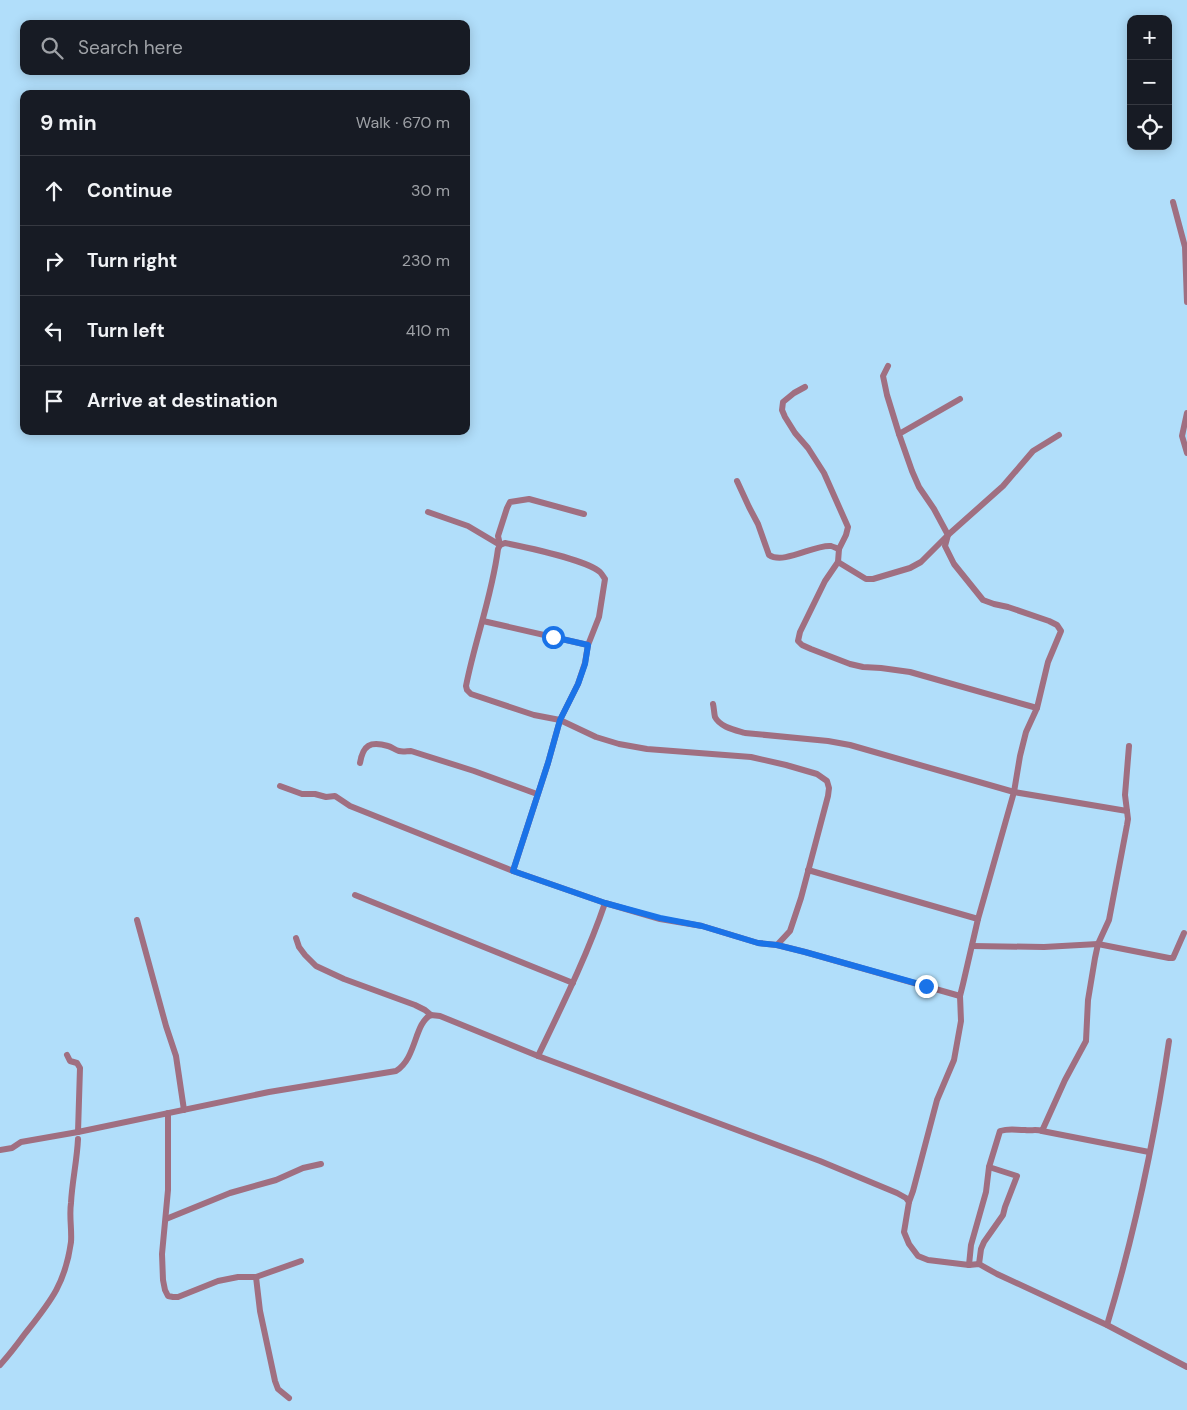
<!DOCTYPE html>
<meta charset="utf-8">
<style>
:root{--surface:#171b24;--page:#20242c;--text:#f1f3f6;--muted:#9ea1a6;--line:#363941}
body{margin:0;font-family:"DM Sans",sans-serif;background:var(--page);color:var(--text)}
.controls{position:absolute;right:15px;top:15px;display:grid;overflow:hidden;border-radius:10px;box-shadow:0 2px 12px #0003}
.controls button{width:45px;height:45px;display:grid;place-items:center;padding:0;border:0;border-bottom:1px solid var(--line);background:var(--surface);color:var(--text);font:25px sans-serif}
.stop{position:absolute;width:15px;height:15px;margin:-11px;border:4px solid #1a73e8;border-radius:50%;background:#fff}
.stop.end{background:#1a73e8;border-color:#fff;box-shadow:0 1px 5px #0008}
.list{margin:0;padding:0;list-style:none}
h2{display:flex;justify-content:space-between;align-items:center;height:65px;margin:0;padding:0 20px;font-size:21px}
h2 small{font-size:16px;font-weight:400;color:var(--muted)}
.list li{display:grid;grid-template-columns:32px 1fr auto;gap:15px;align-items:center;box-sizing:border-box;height:70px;padding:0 20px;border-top:1px solid var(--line)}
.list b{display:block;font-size:19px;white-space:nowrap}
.list em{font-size:16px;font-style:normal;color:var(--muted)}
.icon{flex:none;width:28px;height:28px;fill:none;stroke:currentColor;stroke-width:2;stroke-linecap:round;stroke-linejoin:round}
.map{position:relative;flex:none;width:1187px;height:1410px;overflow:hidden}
.search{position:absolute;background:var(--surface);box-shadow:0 2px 12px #0003;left:20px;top:20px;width:450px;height:55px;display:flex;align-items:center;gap:12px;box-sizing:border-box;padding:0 18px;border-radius:10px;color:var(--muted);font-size:19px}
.panel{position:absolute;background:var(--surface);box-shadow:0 2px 12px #0003;left:20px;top:90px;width:450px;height:345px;border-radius:10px}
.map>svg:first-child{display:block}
</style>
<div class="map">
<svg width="1187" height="1410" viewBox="0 0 1187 1410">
<rect width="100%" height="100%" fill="#b1defa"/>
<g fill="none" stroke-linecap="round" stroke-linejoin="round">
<!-- minor -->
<g stroke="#a06f81" stroke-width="6">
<path d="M1173,202L1185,247L1187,302"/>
<path d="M888,366L883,376L887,395L899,434"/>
<path d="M805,387L794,393L783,402L782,410L785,417L795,433L808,448L824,473L848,527L846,535L839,549L838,562L825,581L800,632L798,641L802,645L811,649L850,664L863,667L881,668L910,672L1037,708"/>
<path d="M1187,413L1182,436L1187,453"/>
<path d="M737,481L749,507L758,524L769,555C784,565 815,544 831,546C834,547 836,548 839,549"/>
<path d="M428,512L468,526L500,545L505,543C525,547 586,560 600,572C602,574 603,576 605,579L599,617L588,645L585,663L578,684L560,720L548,763L513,871"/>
<path d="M584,514L529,499L510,502L507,508L498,536L500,545L498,549C492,596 475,640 466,686L467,690L471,694L534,715L560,720L596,737L619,744L647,749L751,757L786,765L817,774L827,781L829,788L828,796L801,898L790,931L777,945"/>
<path d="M838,562L866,579H873L910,568L921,562L948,535L1003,486L1033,451L1059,435"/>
<path d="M483,621L588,645"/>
<path d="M713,704C714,708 714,713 715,717C720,727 735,730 745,733L828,741L850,745L1014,792L1127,811"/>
<path d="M360,763C363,745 370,741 388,746C392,747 395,750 399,751C403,752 407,751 411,751L474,771L537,794"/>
<path d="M280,786L302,794H315L326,797L335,796L350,806L513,871L605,903L660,919L702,926L758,943L777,945L805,952L960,996"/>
<path d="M808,870L978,919"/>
<path d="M355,895L573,983"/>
<path d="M137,920L166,1026L176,1056L184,1110"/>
<path d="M296,938L299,947L305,955L316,966L344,979L415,1005L425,1010L431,1015"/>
<path d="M972,946L1044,947L1098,944L1169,958H1173L1184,933"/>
<path d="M67,1055L70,1061L77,1063L80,1068L78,1132"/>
<path d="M538,1056C562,1006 587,956 605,903"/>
<path d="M168,1113V1190L162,1254L163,1280L165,1290L168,1296L173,1297H178L218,1281L238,1277H256L301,1261"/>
<path d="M1042,1131L1149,1152"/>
<path d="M0,1150L12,1148L21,1142L78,1132L269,1092L396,1071C417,1058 414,1023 431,1015L440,1016L538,1056L820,1161L897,1193L906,1198L909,1202L904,1232L909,1244L918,1256L928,1260L969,1265L979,1264L997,1274L1107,1325L1187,1367"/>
<path d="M909,1202L913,1191L937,1100L954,1060L961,1021L960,996L963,984L978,919L1014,792L1020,756L1026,732L1037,708L1048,662L1061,631L1057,625L1049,621L1008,607L994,604L983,600L954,564L945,546L948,535L934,509L919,487L912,471L899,434L960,399"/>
<path d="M166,1219L230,1193L276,1180L303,1168L321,1164"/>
<path d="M979,1264L981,1249L984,1242L1003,1215L1005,1207L1017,1176L989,1167L1000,1131C1010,1128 1015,1130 1025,1130C1031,1131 1036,1129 1042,1131L1065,1080L1086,1041L1088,1000L1095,958L1098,944L1109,920L1127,825L1128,819L1125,795L1129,746"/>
<path d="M969,1265L971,1245L986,1192L989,1167"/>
<path d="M256,1277L260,1311L275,1381L278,1389L289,1398"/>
<path d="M1107,1325C1135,1232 1155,1137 1169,1041"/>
<path d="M0,1365C9,1355 16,1346 24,1335C50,1302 65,1285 71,1242C72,1229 69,1216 71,1203C72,1182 77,1161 78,1139"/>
</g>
</g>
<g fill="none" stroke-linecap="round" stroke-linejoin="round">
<!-- route -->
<path stroke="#1a73e8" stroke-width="6" d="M553,637L588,645L585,664L578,684L560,720L548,763L513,871L605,903L660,918L702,926L758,943L777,945L805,952L926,986"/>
</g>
</svg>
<div class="controls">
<button>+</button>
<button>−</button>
<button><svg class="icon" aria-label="locate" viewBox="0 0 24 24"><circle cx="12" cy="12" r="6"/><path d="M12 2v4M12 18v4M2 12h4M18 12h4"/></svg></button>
</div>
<div class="stop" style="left:553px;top:637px"></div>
<div class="stop end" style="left:926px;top:986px"></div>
<div class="search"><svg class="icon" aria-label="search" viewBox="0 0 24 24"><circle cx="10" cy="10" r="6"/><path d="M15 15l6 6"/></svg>Search here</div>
<section class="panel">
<h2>9 min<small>Walk · 670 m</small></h2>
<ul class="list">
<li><svg class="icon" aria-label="ahead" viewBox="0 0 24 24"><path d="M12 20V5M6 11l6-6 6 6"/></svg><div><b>Continue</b></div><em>30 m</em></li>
<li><svg class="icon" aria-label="right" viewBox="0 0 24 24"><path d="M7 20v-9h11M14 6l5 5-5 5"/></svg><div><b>Turn right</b></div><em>230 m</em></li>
<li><svg class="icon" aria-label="left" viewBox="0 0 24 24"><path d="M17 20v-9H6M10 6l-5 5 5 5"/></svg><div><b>Turn left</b></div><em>410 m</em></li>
<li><svg class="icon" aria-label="arrive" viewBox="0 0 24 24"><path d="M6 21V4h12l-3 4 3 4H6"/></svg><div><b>Arrive at destination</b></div></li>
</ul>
</section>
</div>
